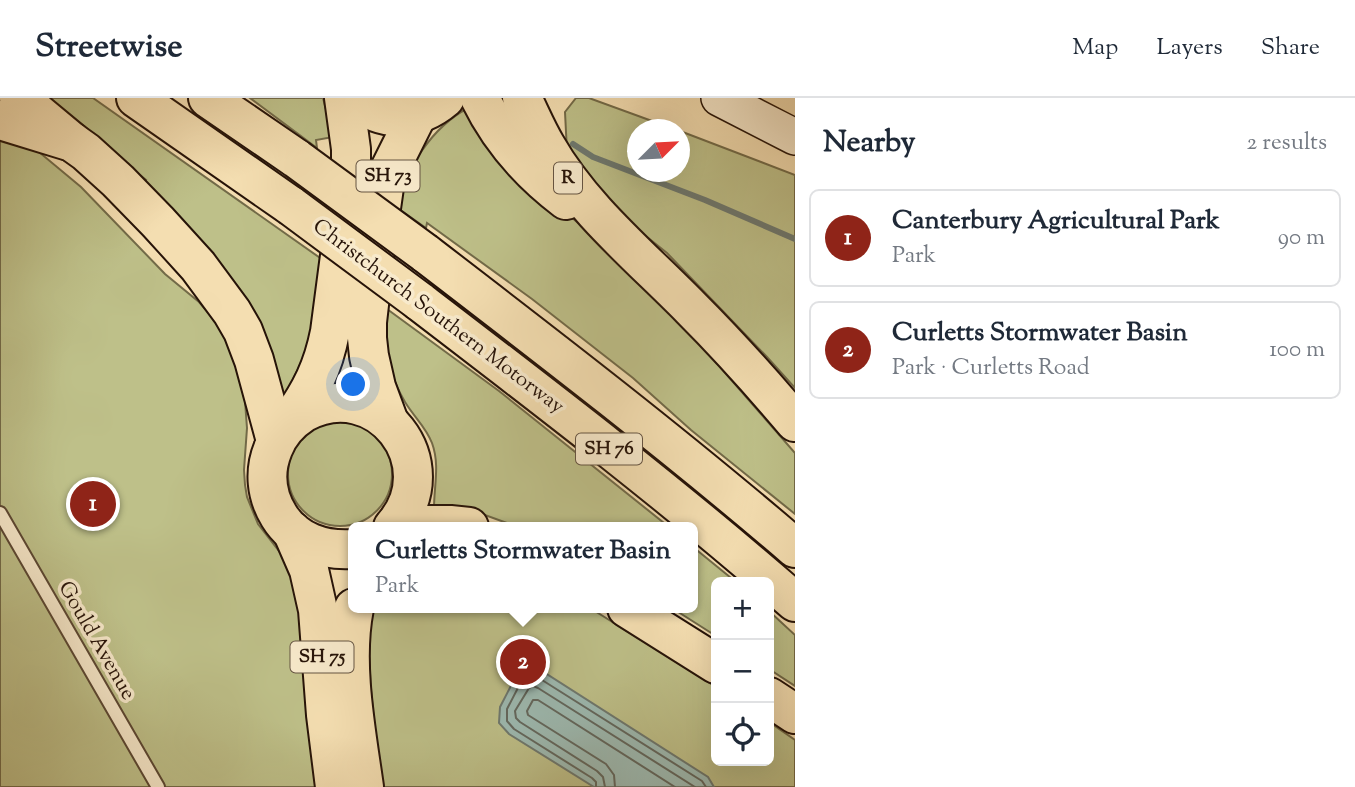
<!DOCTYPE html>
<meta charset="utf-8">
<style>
:root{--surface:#fff;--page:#f2f2f3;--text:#1f2937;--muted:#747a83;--line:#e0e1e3;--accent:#8f2418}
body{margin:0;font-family:"Sorts Mill Goudy",serif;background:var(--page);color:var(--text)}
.controls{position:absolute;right:21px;bottom:21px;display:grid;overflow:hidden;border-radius:10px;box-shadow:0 7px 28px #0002}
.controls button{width:63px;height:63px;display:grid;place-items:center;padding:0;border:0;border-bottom:2px solid var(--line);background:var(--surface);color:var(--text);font:35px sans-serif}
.compass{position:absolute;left:627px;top:21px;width:63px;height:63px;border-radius:50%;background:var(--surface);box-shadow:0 7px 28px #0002;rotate:66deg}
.you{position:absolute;left:354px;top:287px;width:24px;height:24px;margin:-18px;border:5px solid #fff;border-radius:50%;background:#1a73e8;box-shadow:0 0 0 10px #1a73e833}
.badge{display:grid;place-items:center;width:46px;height:46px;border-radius:50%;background:var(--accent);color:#fff;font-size:23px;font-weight:700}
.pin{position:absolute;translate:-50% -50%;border:4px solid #fff;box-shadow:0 2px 7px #0006}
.popup{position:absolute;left:348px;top:424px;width:350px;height:91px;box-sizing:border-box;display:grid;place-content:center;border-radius:10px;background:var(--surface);filter:drop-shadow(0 2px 5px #0005);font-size:23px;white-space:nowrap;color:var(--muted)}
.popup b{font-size:26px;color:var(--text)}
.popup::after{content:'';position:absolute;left:50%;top:100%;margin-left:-14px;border:14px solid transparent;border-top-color:var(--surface)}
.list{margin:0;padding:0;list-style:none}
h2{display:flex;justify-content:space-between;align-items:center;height:91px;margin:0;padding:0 28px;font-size:30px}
h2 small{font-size:23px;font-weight:400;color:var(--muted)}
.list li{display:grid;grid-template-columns:46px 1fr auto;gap:21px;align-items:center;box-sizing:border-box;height:98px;margin:0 14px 14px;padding:0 14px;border:2px solid var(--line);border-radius:10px}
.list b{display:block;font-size:26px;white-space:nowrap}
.list p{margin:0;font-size:23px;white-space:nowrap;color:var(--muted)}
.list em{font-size:23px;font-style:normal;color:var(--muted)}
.icon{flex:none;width:38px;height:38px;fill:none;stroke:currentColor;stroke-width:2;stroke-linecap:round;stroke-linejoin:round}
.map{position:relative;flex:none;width:795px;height:689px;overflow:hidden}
header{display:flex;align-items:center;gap:42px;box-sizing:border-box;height:98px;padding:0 35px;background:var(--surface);border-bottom:2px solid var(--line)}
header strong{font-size:33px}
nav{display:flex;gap:38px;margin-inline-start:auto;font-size:24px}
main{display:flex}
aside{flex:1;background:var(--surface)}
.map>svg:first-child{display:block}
</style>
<header>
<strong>Streetwise</strong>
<nav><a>Map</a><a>Layers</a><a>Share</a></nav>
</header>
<main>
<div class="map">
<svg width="795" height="689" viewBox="0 0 795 689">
<rect width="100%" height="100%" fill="#f4deb1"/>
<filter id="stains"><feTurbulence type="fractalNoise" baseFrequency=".00286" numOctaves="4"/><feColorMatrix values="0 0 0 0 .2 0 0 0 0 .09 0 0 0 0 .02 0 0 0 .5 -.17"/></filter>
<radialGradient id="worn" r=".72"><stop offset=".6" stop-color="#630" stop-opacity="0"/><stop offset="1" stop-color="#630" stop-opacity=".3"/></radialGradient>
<!-- green -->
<g fill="#bec089" stroke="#726a48" stroke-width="2">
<path d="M45,0H93L323,162L308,250L286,296H282L143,86L146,82Z"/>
<path d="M250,0H323L333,39L316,42L317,50Z"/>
<path d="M576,0H589L674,31L638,32V74H680V33L795,77V290L767,259L667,155L612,111L567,54L565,14Z"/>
<path d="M468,10L570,118L591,136L693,238L795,355V416L691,332L633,280L532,201L427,125L426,130L399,111C402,72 434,28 468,10Z"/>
<path d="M0,34L33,49L81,89L165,176L199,204L219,227L233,257L245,303L247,330L244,372L245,387L247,399L258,426L282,457L300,501L317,689H0Z"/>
<path d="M387,211L499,293L669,429H518L485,417L434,410C434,388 440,367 432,345C426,329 414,319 405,304C388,275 382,244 387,211Z"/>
<circle cx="340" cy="376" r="52"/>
<path d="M693,449L736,484H716V538L672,510H693Z"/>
<path d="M373,510H590L716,589V663H769V624L795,642V689H382C377,651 372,613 370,575C369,553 367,531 373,510Z"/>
<path d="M769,513L795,537V588L769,571Z"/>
</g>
<!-- water -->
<path fill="#9dbbb3" stroke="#6d786f" stroke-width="2" d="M531,570L545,575L708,679L714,689H594L509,636L499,625L500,609L516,578Z"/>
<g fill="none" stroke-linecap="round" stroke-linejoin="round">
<!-- shore -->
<g stroke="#62675e" stroke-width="2">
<path d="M596,689V684L592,680L514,631L507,623V611L521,584L532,578L542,582L702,683L706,689"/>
<path d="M605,689L603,679L597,673L520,624L516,620L515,613L529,590L533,588L538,590L695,689"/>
<path d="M615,689L614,677L606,666L528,617L527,613L533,602H538L675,689"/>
</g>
<!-- stream -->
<path stroke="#6d786f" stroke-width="6" d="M573,46L593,59L705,102L795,141"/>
<!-- service casing -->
<g stroke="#5a4632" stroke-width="16">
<path id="service" d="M0,415L158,689"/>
</g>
<!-- secondary casing -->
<g stroke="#261308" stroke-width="38">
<path id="secondary" d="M719,0L795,39"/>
</g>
<!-- primary casing -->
<g stroke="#261308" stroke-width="42">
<g id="primary">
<path d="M292,433L309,472L318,512L326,617L335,689"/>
<path d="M354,510C343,566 356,632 364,689"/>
</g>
</g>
<!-- trunk casing -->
<g stroke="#261308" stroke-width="42">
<g id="trunk">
<path d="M354,0C382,25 417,24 445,0"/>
<path d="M0,22L72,44L86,54L118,83L158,124L198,168L232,214L243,233L254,262L276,343"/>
<path d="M290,323C311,293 323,270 330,234L351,74V51L344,0"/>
<path d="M389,324L376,289L369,258L367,240V224L376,145L384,89L391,69L417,17"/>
<path d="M353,451C324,453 295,444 279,418C266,397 264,373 273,351C279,335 289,324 303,315C377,274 449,366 393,429"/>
</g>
</g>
<!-- motorway casing -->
<g stroke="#261308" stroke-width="42">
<g id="motorway">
<path d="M19,0L72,44"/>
<path d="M136,0L291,108"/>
<path d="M208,0L297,61"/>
<path d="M480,0C500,41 529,74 566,102"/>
<path d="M522,0C530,16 537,33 546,48C582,111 641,159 691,210C727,246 762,285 795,324"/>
<path d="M425,155C550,251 675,347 795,450"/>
<path d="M419,203C547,301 674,398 795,504"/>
<path d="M395,427H450L469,429"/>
<path d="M627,510L716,566"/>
<path d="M769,599L795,616"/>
</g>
</g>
<!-- service -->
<use href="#service" stroke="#f8eacc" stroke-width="12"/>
<!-- secondary -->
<use href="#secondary" stroke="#f8eacc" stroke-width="35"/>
<!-- primary -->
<use href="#primary" stroke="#f4deb1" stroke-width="38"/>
<!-- trunk -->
<use href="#trunk" stroke="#f4deb1" stroke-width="38"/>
<!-- motorway -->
<use href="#motorway" stroke="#f4deb1" stroke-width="38"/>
<!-- motorway-bridge casing -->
<g stroke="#261308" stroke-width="42" stroke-linecap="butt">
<g id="motorway-bridge">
<path d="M297,61L425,155"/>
<path d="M291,108L419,203"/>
</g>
</g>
<!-- motorway-bridge -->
<use href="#motorway-bridge" stroke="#f4deb1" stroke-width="38"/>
</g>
<g text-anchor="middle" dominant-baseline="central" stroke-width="7" stroke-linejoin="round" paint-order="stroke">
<!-- shield labels -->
<g fill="#f8eacc" stroke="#655443" stroke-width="2">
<rect x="356.5" y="62.5" width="63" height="31" rx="5"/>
<rect x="554" y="64.5" width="28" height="31" rx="5"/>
<rect x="576" y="335.5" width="66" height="31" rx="5"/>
<rect x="290.5" y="543.5" width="63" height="31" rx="5"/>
</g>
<g font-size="19" font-weight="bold" fill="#261308">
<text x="388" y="78">SH 73</text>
<text x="568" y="80">R</text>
<text x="609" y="351">SH 76</text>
<text x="322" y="559">SH 75</text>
</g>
<!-- street labels -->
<g font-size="21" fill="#261308" stroke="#f8eacc">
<text transform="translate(438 219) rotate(37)">Christchurch Southern Motorway</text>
<text transform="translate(96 543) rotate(60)">Gould Avenue</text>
</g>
</g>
<rect width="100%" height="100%" filter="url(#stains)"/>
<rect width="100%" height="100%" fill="url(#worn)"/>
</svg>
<div class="controls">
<button>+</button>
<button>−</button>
<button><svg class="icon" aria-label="locate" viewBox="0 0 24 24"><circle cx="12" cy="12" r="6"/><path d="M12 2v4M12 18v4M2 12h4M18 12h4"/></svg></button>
</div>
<svg class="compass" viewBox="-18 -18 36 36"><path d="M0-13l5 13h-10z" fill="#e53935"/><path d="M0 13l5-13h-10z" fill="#747a83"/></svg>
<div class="you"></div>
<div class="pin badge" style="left:93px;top:406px">1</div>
<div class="pin badge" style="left:523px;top:564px">2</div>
<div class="popup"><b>Curletts Stormwater Basin</b>Park</div>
</div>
<aside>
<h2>Nearby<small>2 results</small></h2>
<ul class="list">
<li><span class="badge">1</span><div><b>Canterbury Agricultural Park</b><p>Park</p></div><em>90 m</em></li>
<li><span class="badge">2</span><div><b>Curletts Stormwater Basin</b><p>Park · Curletts Road</p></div><em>100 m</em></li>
</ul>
</aside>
</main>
